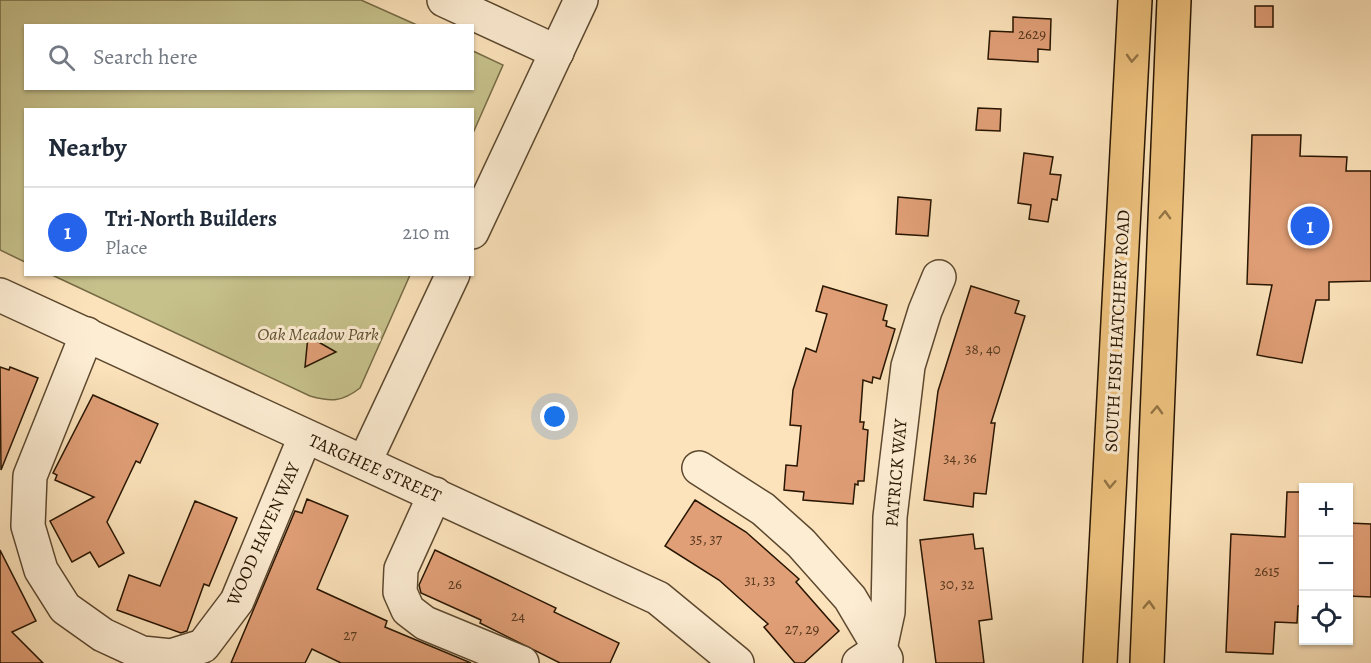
<!DOCTYPE html>
<meta charset="utf-8">
<style>
:root{--surface:#fff;--page:#f2f2f3;--text:#1f2937;--muted:#747a83;--line:#e0e1e3;--accent:#2563eb}
body{margin:0;font-family:Alegreya,serif;background:var(--page);color:var(--text)}
.controls{position:absolute;right:18px;bottom:18px;display:grid;overflow:hidden;border-radius:0px;box-shadow:0 2px 4px #0004}
.controls button{width:54px;height:54px;display:grid;place-items:center;padding:0;border:0;border-bottom:2px solid var(--line);background:var(--surface);color:var(--text);font:30px sans-serif}
.you{position:absolute;left:555px;top:417px;width:21px;height:21px;margin:-15px;border:4px solid #fff;border-radius:50%;background:#1a73e8;box-shadow:0 0 0 9px #1a73e833}
.badge{display:grid;place-items:center;width:39px;height:39px;border-radius:50%;background:var(--accent);color:#fff;font-size:20px;font-weight:700}
.pin{position:absolute;translate:-50% -50%;border:3px solid #fff;box-shadow:0 2px 6px #0006}
.list{margin:0;padding:0;list-style:none}
h2{display:flex;justify-content:space-between;align-items:center;height:78px;margin:0;padding:0 24px;font-size:26px}
h2 small{font-size:20px;font-weight:400;color:var(--muted)}
.list li{display:grid;grid-template-columns:39px 1fr auto;gap:18px;align-items:center;box-sizing:border-box;height:90px;padding:0 24px;border-top:2px solid var(--line)}
.list b{display:block;font-size:22px;white-space:nowrap}
.list p{margin:0;font-size:20px;white-space:nowrap;color:var(--muted)}
.list em{font-size:20px;font-style:normal;color:var(--muted)}
.icon{flex:none;width:33px;height:33px;fill:none;stroke:currentColor;stroke-width:2;stroke-linecap:round;stroke-linejoin:round}
.map{position:relative;flex:none;width:1371px;height:663px;overflow:hidden}
.search{position:absolute;background:var(--surface);box-shadow:0 2px 4px #0004;left:24px;top:24px;width:450px;height:66px;display:flex;align-items:center;gap:15px;box-sizing:border-box;padding:0 21px;border-radius:0px;color:var(--muted);font-size:22px}
.panel{position:absolute;background:var(--surface);box-shadow:0 2px 4px #0004;left:24px;top:108px;width:450px;height:168px;border-radius:0px}
.map>svg:first-child{display:block}
</style>
<div class="map">
<svg width="1371" height="663" viewBox="0 0 1371 663">
<rect width="100%" height="100%" fill="#fce3bb"/>
<filter id="stains"><feTurbulence type="fractalNoise" baseFrequency=".00333" numOctaves="4"/><feColorMatrix values="0 0 0 0 .2 0 0 0 0 .09 0 0 0 0 .02 0 0 0 .5 -.17"/></filter>
<radialGradient id="worn" r=".72"><stop offset=".6" stop-color="#630" stop-opacity="0"/><stop offset="1" stop-color="#630" stop-opacity=".3"/></radialGradient>
<!-- green -->
<g fill="#c6c18b" stroke="#766b46" stroke-width="1.5">
<path d="M0,0H361L417,25L26,26V88H472L473,51L503,65L473,133L472,110H26L25,262L0,250Z"/>
<path d="M52,275H410L360,388C342,402 331,402 310,396Z"/>
</g>
<!-- building -->
<g fill="#e19f77" stroke="#271500" stroke-width="1.5">
<rect x="1255" y="6" width="18" height="21"/>
<path d="M1013,17L1051,19L1050,50L1038,49V62L988,59L990,31L1013,32Z"/>
<path d="M978,108L1001,109L1000,131L976,130Z"/>
<path d="M1252,135H1301L1300,156L1347,157L1346,171H1371V281L1329,282V300H1316L1302,363L1257,355L1272,285L1247,284Z"/>
<path d="M1024,153L1053,157L1050,174L1061,175L1057,200L1052,199L1048,222L1029,219L1031,205L1018,203Z"/>
<path d="M898,197L931,200L928,236L896,234Z"/>
<path d="M823,286L887,305L883,320L887,321L886,326L895,329L880,379L873,377L872,383L863,380L860,422H864L863,429L868,430L864,481H858V485L855,484L853,504L803,500L804,492L784,490L786,465L797,466L801,426L790,425L793,390L806,348L816,352L827,314L816,311Z"/>
<path d="M971,286L1019,301L1015,313L1025,316L991,423H995L986,494L974,493L973,507L924,500L938,391Z"/>
<path d="M308,336L336,352L305,367Z"/>
<path d="M0,367L9,370L10,367L38,378L1,470Z"/>
<path d="M93,395L158,424L140,463L136,461L107,522L124,553L99,567L90,552L72,562L50,521L94,497L55,480L57,475L53,473Z"/>
<path d="M1287,492H1304V606H1298L1297,623L1275,622L1273,654L1226,652L1231,534L1285,537Z"/>
<path d="M307,499L348,516L317,589L387,621L385,627L471,663H341L312,649L305,663H231L295,511L302,513Z"/>
<path d="M695,500L746,532L799,579L796,582L839,631L804,663H795L764,627L768,624L719,580L665,546Z"/>
<path d="M195,501L237,518L209,586L204,584L187,631L181,633L117,610L129,575L160,586Z"/>
<path d="M1348,523L1371,524V597L1348,596Z"/>
<path d="M973,534L975,549L983,548L992,619L979,621L984,663H936L920,540Z"/>
<path d="M0,550L36,621L12,632L43,663H0Z"/>
<path d="M435,550L556,608L554,612L619,643L610,663H560L480,623L481,620L421,593L419,585Z"/>
</g>
<g fill="none" stroke-linecap="round" stroke-linejoin="round">
<!-- minor casing -->
<g stroke="#5c482f" stroke-width="36">
<g id="minor">
<path d="M444,0L557,52"/>
<path d="M472,232L581,0"/>
<path d="M0,295L658,598L737,663"/>
<path d="M87,334L30,476L28,526L41,570L65,608L103,635L142,653L171,656L203,646L237,601L305,437"/>
<path d="M365,461L453,274"/>
<path d="M699,468L763,509L801,543L850,598L886,659"/>
<path d="M435,494L401,569L400,592L408,610L425,623L522,663"/>
<path d="M859,663L880,649L888,612L890,517L908,366L925,311L939,277"/>
</g>
</g>
<!-- major casing -->
<g stroke="#271500" stroke-width="36">
<g id="major">
<path d="M1100,663L1135,0"/>
<path d="M1147,663L1174,0"/>
</g>
</g>
<!-- minor -->
<use href="#minor" stroke="#fdedd3" stroke-width="33"/>
<!-- major -->
<use href="#major" stroke="#eec27e" stroke-width="33"/>
</g>
<!-- one-way arrows -->
<defs><path id="oneway-chevron" d="M-2-3.5L2.5 0L-2 3.5" fill="none" stroke-width="1.6" stroke-linecap="round" stroke-linejoin="round" transform="scale(1.5)"/></defs>
<g stroke="#947445">
<use href="#oneway-chevron" transform="translate(1132 58) rotate(93)"/>
<use href="#oneway-chevron" transform="translate(1165 215) rotate(-88)"/>
<use href="#oneway-chevron" transform="translate(1157 410) rotate(-88)"/>
<use href="#oneway-chevron" transform="translate(1110 484) rotate(93)"/>
<use href="#oneway-chevron" transform="translate(1149 605) rotate(-88)"/>
</g>
<g text-anchor="middle" dominant-baseline="central" stroke-width="6" stroke-linejoin="round" paint-order="stroke">
<!-- number labels -->
<g font-size="15" fill="#56381e">
<text x="1032" y="34">2629</text>
<text x="983" y="349">38, 40</text>
<text x="960" y="458">34, 36</text>
<text x="706" y="539">35, 37</text>
<text x="1267" y="571">2615</text>
<text x="760" y="580">31, 33</text>
<text x="455" y="584">26</text>
<text x="957" y="584">30, 32</text>
<text x="518" y="616">24</text>
<text x="802" y="629">27, 29</text>
<text x="350" y="635">27</text>
</g>
<!-- street labels -->
<g font-size="18" fill="#271500" stroke="#fdedd3">
<text transform="translate(1117 331) rotate(-87)">SOUTH FISH HATCHERY ROAD</text>
<text transform="translate(375 468) rotate(24)">TARGHEE STREET</text>
<text transform="translate(896 473) rotate(-85)">PATRICK WAY</text>
<text transform="translate(263 534) rotate(-66)">WOOD HAVEN WAY</text>
</g>
<!-- park labels -->
<g font-size="18" font-style="italic" fill="#5f5131" stroke="#fdedd3">
<text x="318" y="334">Oak Meadow Park</text>
</g>
</g>
<rect width="100%" height="100%" filter="url(#stains)"/>
<rect width="100%" height="100%" fill="url(#worn)"/>
</svg>
<div class="controls">
<button>+</button>
<button>−</button>
<button><svg class="icon" aria-label="locate" viewBox="0 0 24 24"><circle cx="12" cy="12" r="6"/><path d="M12 2v4M12 18v4M2 12h4M18 12h4"/></svg></button>
</div>
<div class="you"></div>
<div class="pin badge" style="left:1310px;top:226px">1</div>
<div class="search"><svg class="icon" aria-label="search" viewBox="0 0 24 24"><circle cx="10" cy="10" r="6"/><path d="M15 15l6 6"/></svg>Search here</div>
<section class="panel">
<h2>Nearby<small></small></h2>
<ul class="list">
<li><span class="badge">1</span><div><b>Tri-North Builders</b><p>Place</p></div><em>210 m</em></li>
</ul>
</section>
</div>
